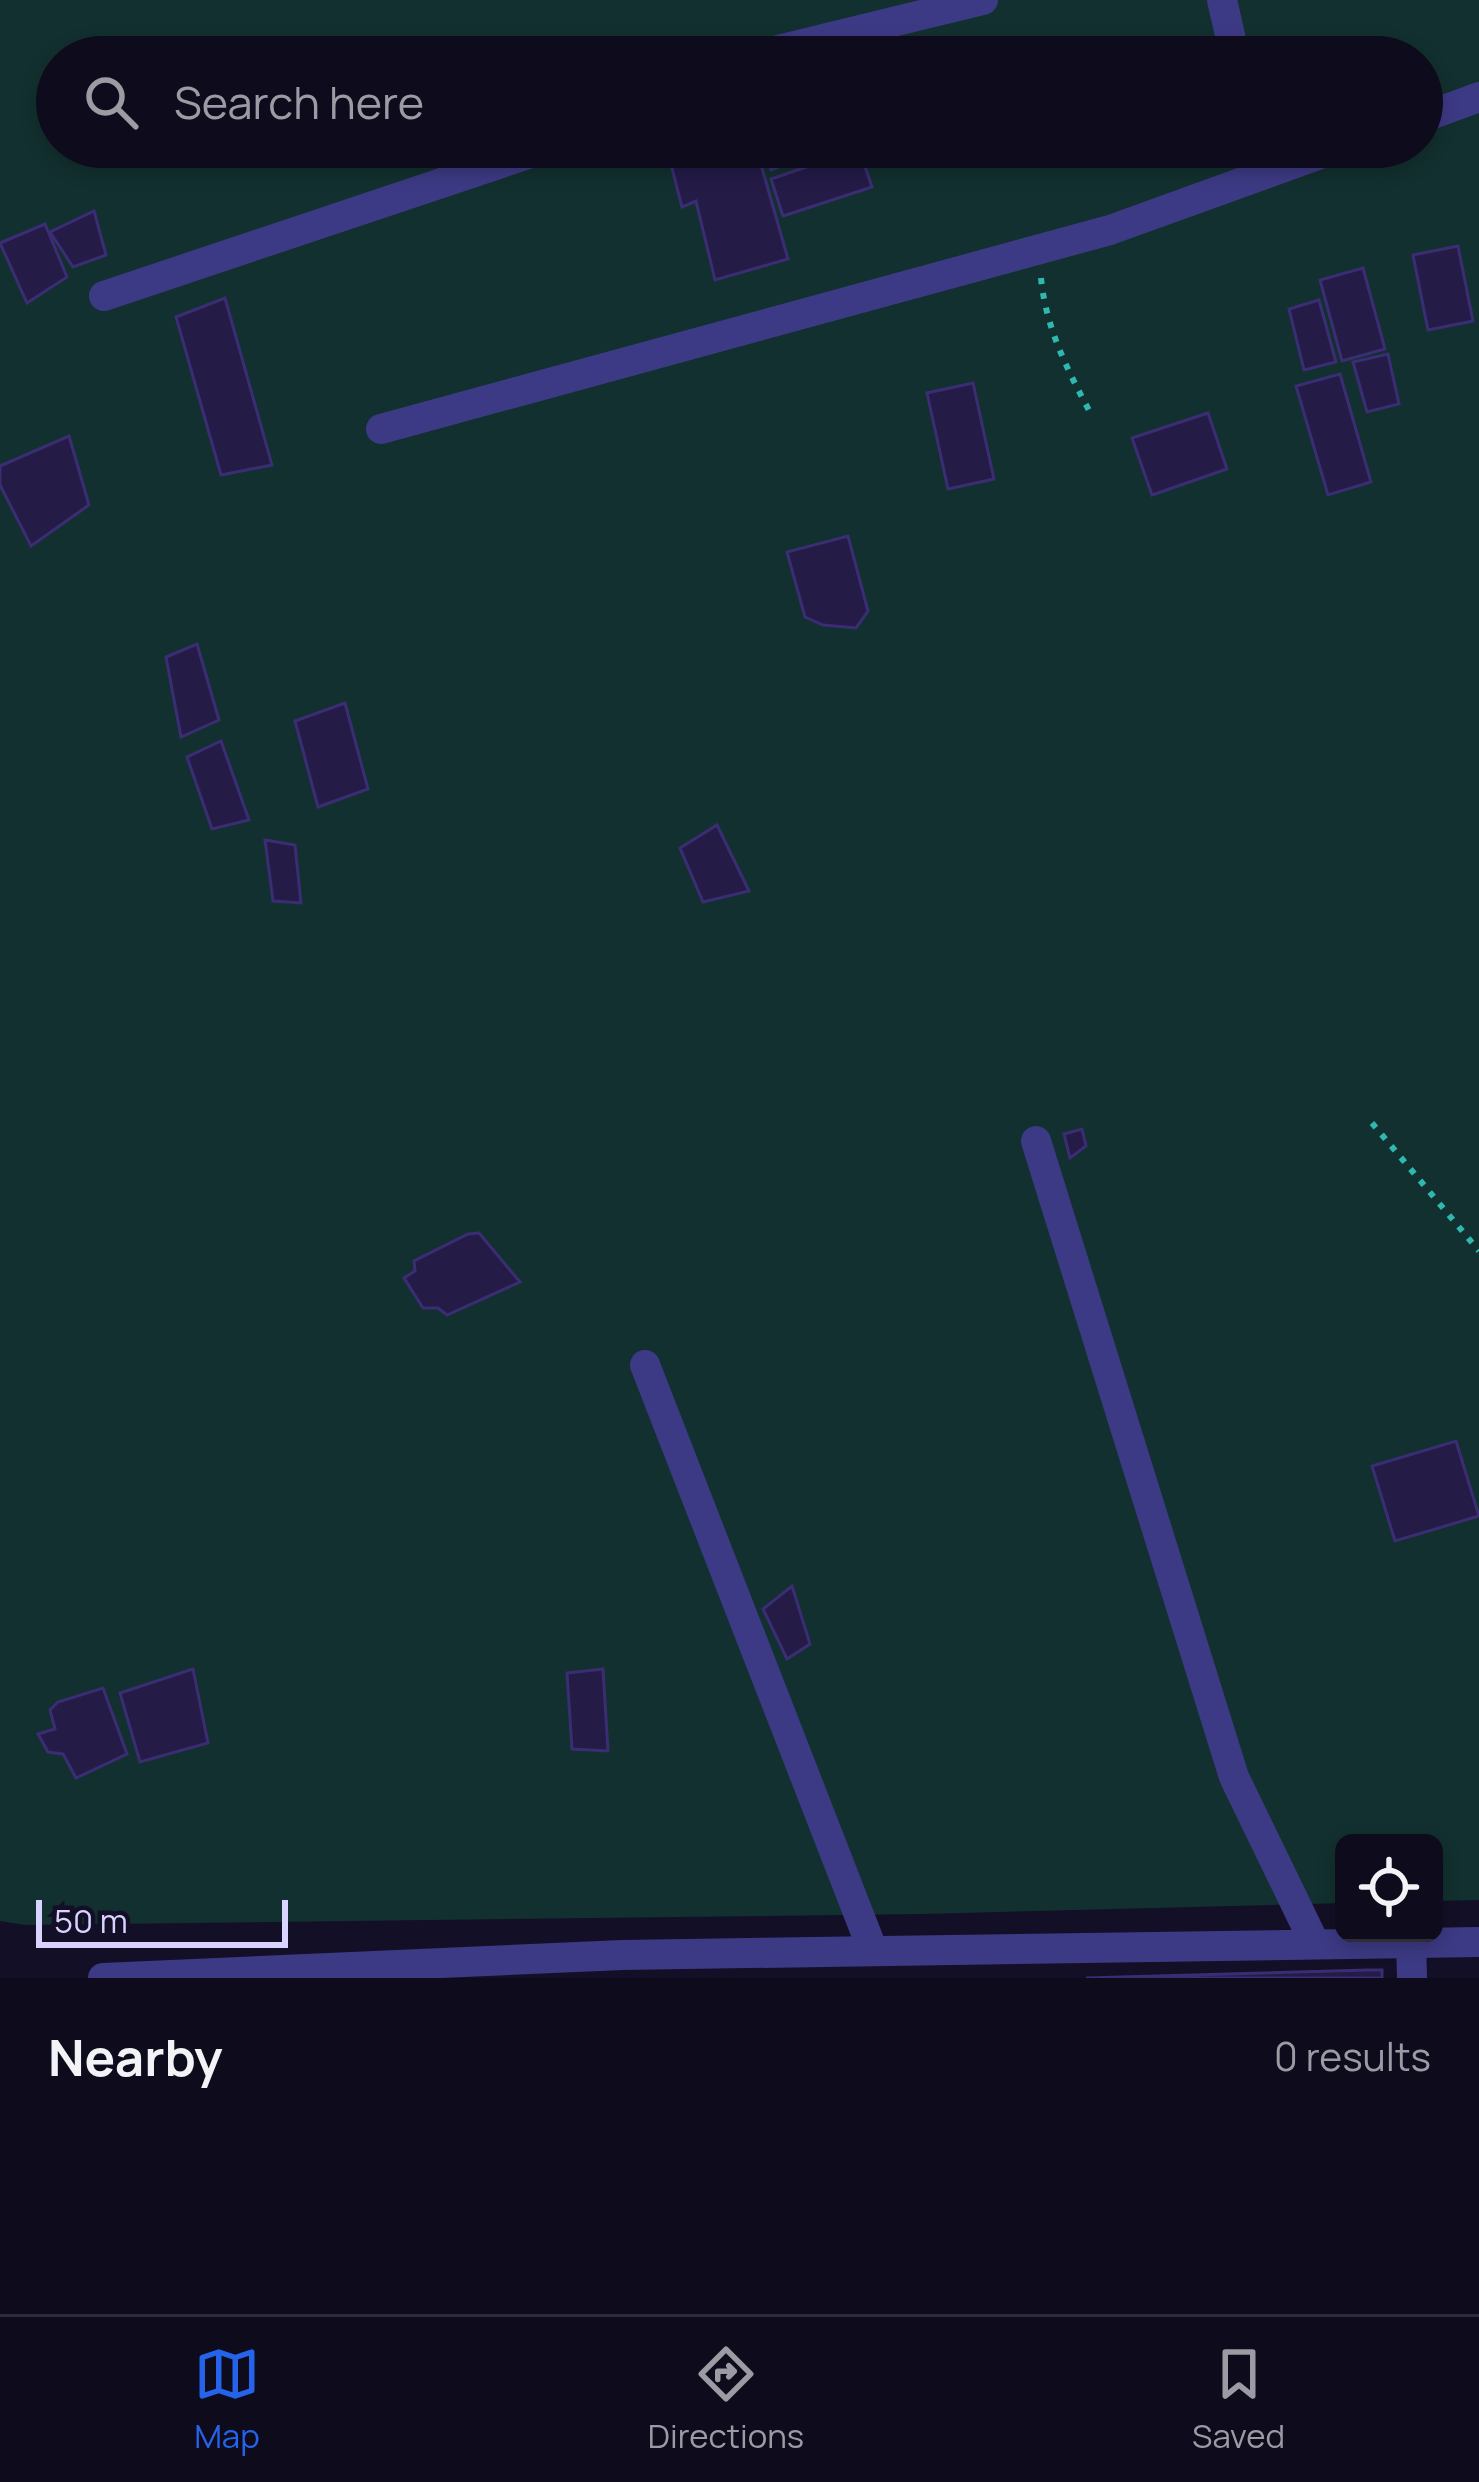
<!DOCTYPE html>
<style>
:root{--surface:#0e0b1c;--page:#1c1929;--text:#f1f3f6;--muted:#9b9ba3;--line:#2e2b3b;--accent:#2563eb}
body{margin:0;font-family:Manrope,sans-serif;background:var(--page);color:var(--text)}
.controls{position:absolute;right:36px;bottom:36px;display:grid;overflow:hidden;border-radius:18px;box-shadow:0 6px 18px #0003}
.controls button{width:108px;height:108px;display:grid;place-items:center;padding:0;border:0;border-bottom:3px solid var(--line);background:var(--surface);color:var(--text);font:60px sans-serif}
.scale{position:absolute;left:36px;bottom:30px;width:252px;box-sizing:border-box;padding-left:12px;border:6px solid #d9d4ff;border-top:0;font-size:33px;line-height:42px;white-space:nowrap;color:#d9d4ff;-webkit-text-stroke:9px #130f26;paint-order:stroke}
.list{margin:0;padding:0;list-style:none}
h2{display:flex;justify-content:space-between;align-items:center;height:156px;margin:0;padding:0 48px;font-size:51px}
h2 small{font-size:39px;font-weight:400;color:var(--muted)}
.icon{flex:none;width:66px;height:66px;fill:none;stroke:currentColor;stroke-width:2;stroke-linecap:round;stroke-linejoin:round}
.map{position:relative;flex:none;width:1479px;height:1978px;overflow:hidden}
.search{position:absolute;background:var(--surface);box-shadow:0 6px 18px #0003;left:36px;right:36px;top:36px;height:132px;display:flex;align-items:center;gap:30px;box-sizing:border-box;padding:0 42px;border-radius:66px;color:var(--muted);font-size:45px}
.sheet{height:336px;background:var(--surface)}
nav{display:flex;justify-content:space-around;align-items:center;box-sizing:border-box;height:168px;border-top:3px solid var(--line);background:var(--surface);font-size:33px;color:var(--muted)}
nav a{display:grid;justify-items:center;gap:6px}
nav .on{color:var(--accent)}
.map>svg:first-child{display:block}
</style>
<div class="map">
<svg width="1479" height="1978" viewBox="0 0 1479 1978">
<rect width="100%" height="100%" fill="#130f26"/>
<!-- green -->
<path fill="#12302f" fill-rule="evenodd" d="M0,0H1479V1900L1434,1901V1843H1344V1903L923,1914L25,1925L0,1921ZM57,57H1422V147H57Z"/>
<!-- building -->
<g fill="#241b47" stroke="#3b2d73" stroke-width="3">
<path d="M684,147H756L788,259L715,280L696,201L682,207L668,153Z"/>
<path d="M762,147H830L771,170Z"/>
<path d="M859,149L872,187L783,216L771,179Z"/>
<path d="M94,211L106,255L73,267L50,232Z"/>
<path d="M45,224L67,277L27,303L0,243Z"/>
<path d="M1458,246L1473,321L1428,330L1413,255Z"/>
<path d="M1363,268L1385,349L1342,361L1320,280Z"/>
<path d="M225,298L272,465L221,475L176,317Z"/>
<path d="M1319,300L1336,362L1304,370L1289,309Z"/>
<path d="M1388,354L1399,404L1367,412L1353,362Z"/>
<path d="M1340,374L1371,482L1328,495L1296,386Z"/>
<path d="M973,383L994,479L948,489L927,393Z"/>
<path d="M1208,413L1227,469L1152,495L1132,438Z"/>
<path d="M69,436L89,505L31,546L0,485V466Z"/>
<path d="M848,536L868,611L856,628L823,625L805,617L787,552Z"/>
<path d="M197,644L219,720L181,737L166,657Z"/>
<path d="M345,703L368,789L318,807L295,721Z"/>
<path d="M221,741L249,820L212,829L187,757Z"/>
<path d="M717,825L749,891L703,902L680,848Z"/>
<path d="M265,840L295,845L301,903L273,901Z"/>
<path d="M1082,1129L1086,1146L1070,1158L1064,1134Z"/>
<path d="M479,1233L520,1282L447,1315L438,1308H423L404,1278L415,1271L414,1261L468,1234Z"/>
<path d="M1456,1441L1479,1516L1395,1541L1372,1466Z"/>
<path d="M792,1586L810,1644L787,1659L763,1609Z"/>
<path d="M193,1669L208,1743L140,1762L120,1693Z"/>
<path d="M603,1669L608,1751L572,1749L567,1673Z"/>
<path d="M103,1688L127,1754L76,1778L63,1754L48,1752L38,1734L55,1729L50,1710L58,1702Z"/>
<path d="M1368,1970H1382V1978H1086Z"/>
</g>
<g fill="none" stroke-linecap="round" stroke-linejoin="round">
<!-- path -->
<g stroke="#2fb8b0" stroke-width="6" stroke-dasharray="6 9" stroke-linecap="butt">
<path d="M1041,278C1046,329 1068,371 1092,416"/>
<path d="M1372,1123L1479,1251"/>
</g>
<!-- minor -->
<g stroke="#3d3a85" stroke-width="30">
<path d="M1222,0L1235,57"/>
<path d="M749,57L983,0"/>
<path d="M1422,118L1479,97"/>
<path d="M104,296L549,147"/>
<path d="M381,429L1110,230L1340,147"/>
<path d="M1036,1141L1234,1777L1315,1944"/>
<path d="M645,1365L873,1951"/>
<path d="M1411,1942L1412,1978"/>
<path d="M103,1978L622,1955L1479,1942"/>
</g>
</g>
</svg>
<div class="controls">
<button><svg class="icon" aria-label="locate" viewBox="0 0 24 24"><circle cx="12" cy="12" r="6"/><path d="M12 2v4M12 18v4M2 12h4M18 12h4"/></svg></button>
</div>
<div class="scale">50 m</div>
<div class="search"><svg class="icon" aria-label="search" viewBox="0 0 24 24"><circle cx="10" cy="10" r="6"/><path d="M15 15l6 6"/></svg>Search here</div>
</div>
<section class="sheet">
<h2>Nearby<small>0 results</small></h2>
<ul class="list">
</ul>
</section>
<nav>
<a class="on"><svg class="icon" aria-label="map" viewBox="0 0 24 24"><path d="M3 6l6-2 6 2 6-2v14l-6 2-6-2-6 2zM9 4v14M15 6v14"/></svg>Map</a>
<a><svg class="icon" aria-label="directions" viewBox="0 0 24 24"><path d="M12 3l9 9-9 9-9-9zM9 14v-3h6M13 9l2 2-2 2"/></svg>Directions</a>
<a><svg class="icon" aria-label="saved" viewBox="0 0 24 24"><path d="M7 4h10v16l-5-4-5 4z"/></svg>Saved</a>
</nav>
